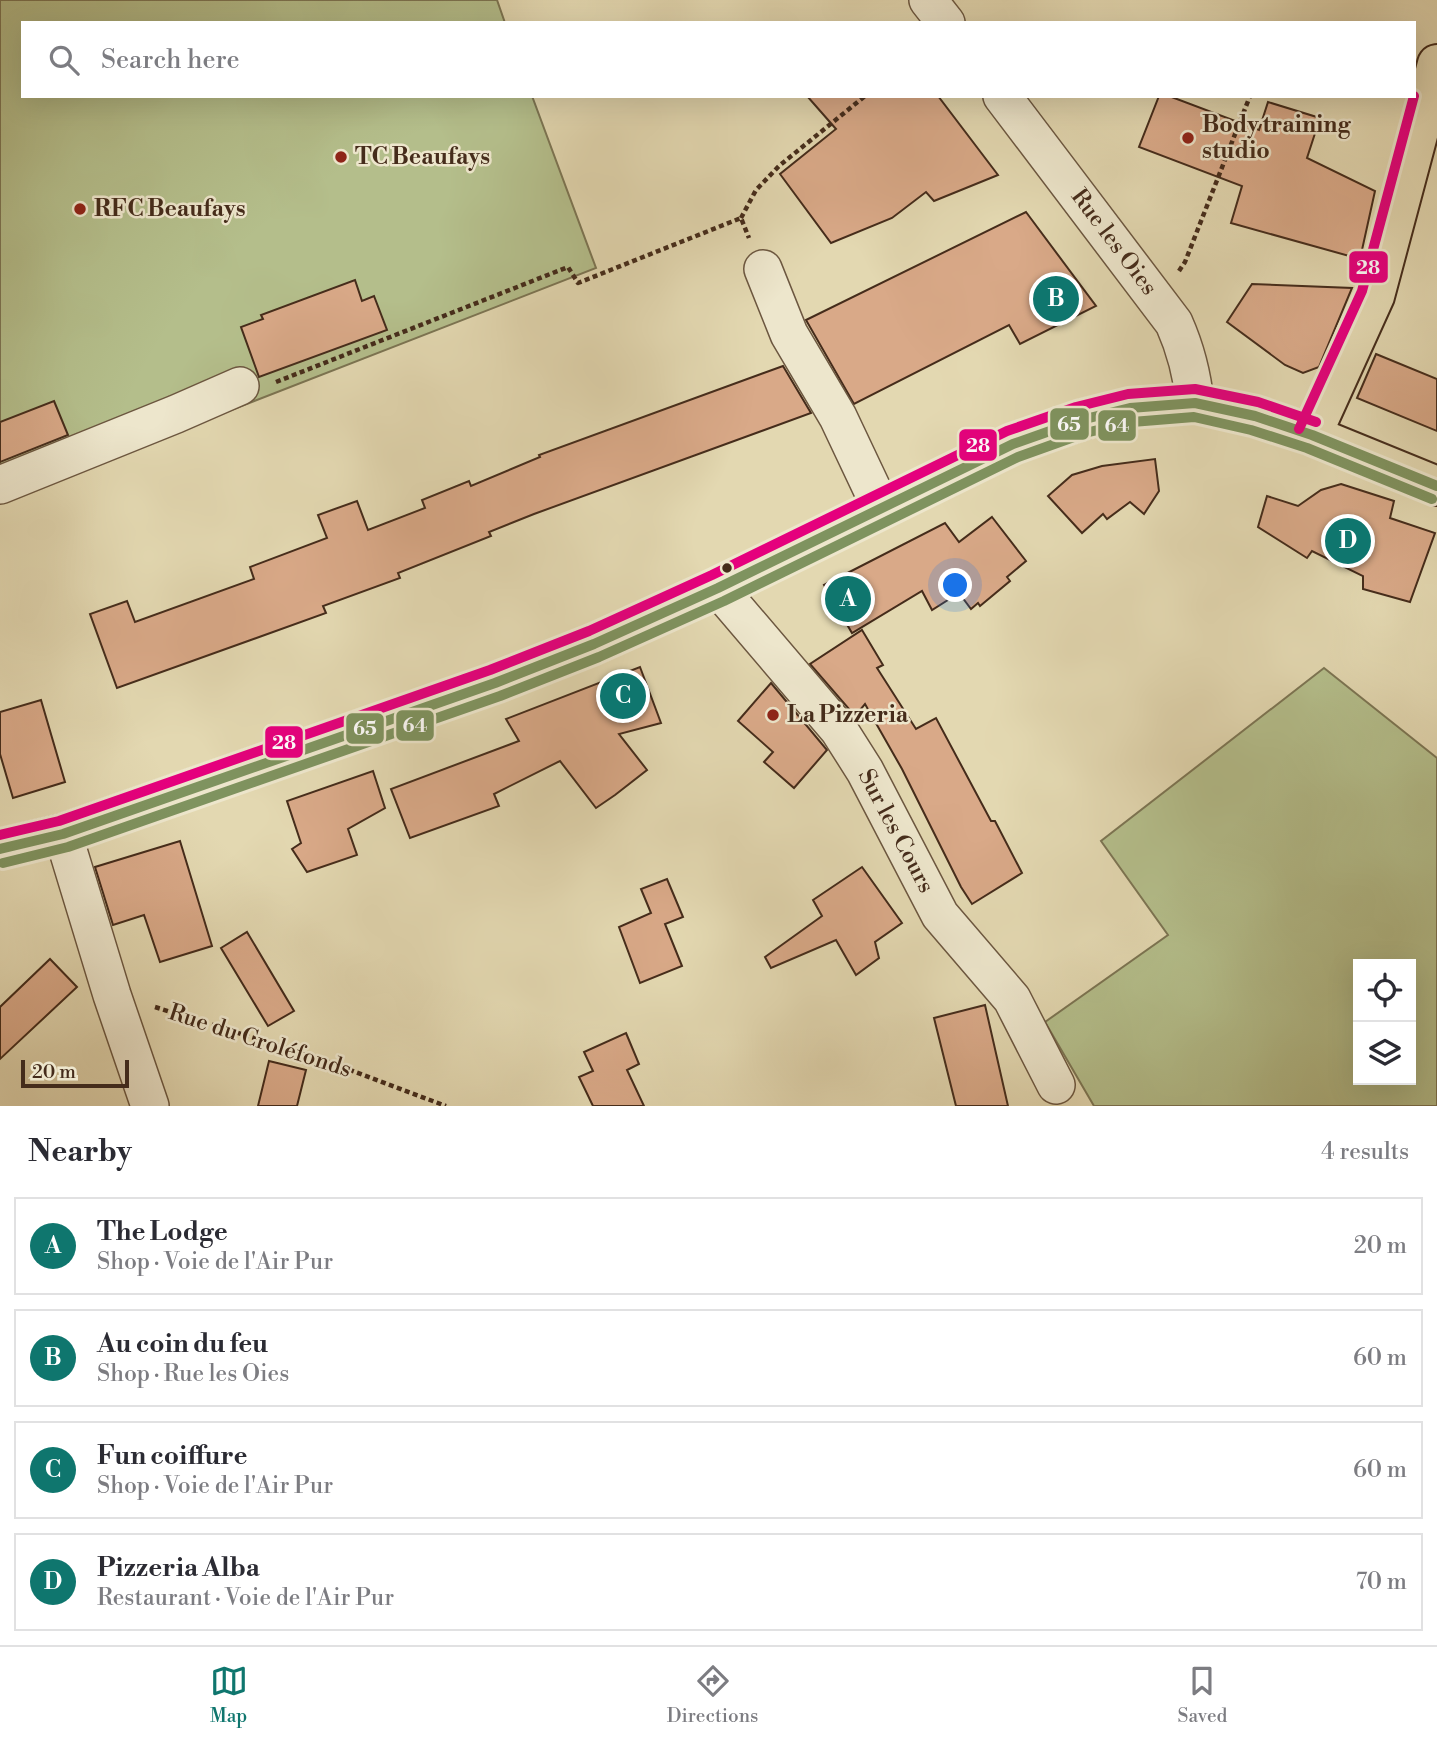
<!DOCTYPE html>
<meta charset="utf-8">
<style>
:root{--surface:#fff;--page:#f7f7f7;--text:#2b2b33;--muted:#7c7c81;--line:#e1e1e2;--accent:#0f766e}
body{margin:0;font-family:"Libre Bodoni",serif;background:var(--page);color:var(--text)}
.controls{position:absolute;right:21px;bottom:21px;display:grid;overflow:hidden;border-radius:0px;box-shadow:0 7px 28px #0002}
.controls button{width:63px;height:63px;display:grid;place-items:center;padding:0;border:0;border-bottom:2px solid var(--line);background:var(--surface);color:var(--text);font:35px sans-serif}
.scale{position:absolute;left:21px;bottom:18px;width:108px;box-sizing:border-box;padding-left:7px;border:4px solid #452c1b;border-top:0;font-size:19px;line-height:24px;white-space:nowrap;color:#452c1b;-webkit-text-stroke:5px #ede6cc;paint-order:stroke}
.you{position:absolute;left:956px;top:586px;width:24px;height:24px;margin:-18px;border:5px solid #fff;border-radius:50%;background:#1a73e8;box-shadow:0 0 0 10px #1a73e833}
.badge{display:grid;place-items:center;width:46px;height:46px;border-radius:50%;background:var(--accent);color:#fff;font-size:23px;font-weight:700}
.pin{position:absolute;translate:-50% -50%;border:4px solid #fff;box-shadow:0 2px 7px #0006}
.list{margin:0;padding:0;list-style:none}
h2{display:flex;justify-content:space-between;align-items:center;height:91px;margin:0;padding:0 28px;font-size:30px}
h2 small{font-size:23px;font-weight:400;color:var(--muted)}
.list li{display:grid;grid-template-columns:46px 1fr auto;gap:21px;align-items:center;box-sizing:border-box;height:98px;margin:0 14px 14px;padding:0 14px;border:2px solid var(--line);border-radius:0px}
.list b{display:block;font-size:26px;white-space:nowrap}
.list p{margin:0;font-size:23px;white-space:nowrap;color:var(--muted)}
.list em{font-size:23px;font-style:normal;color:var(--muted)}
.icon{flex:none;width:38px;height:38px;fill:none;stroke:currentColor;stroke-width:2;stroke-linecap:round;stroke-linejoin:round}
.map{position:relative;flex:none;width:1437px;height:1106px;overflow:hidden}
.search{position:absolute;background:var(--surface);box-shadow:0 7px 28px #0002;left:21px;right:21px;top:21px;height:77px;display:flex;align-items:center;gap:18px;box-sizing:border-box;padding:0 24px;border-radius:0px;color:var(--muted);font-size:26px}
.sheet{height:539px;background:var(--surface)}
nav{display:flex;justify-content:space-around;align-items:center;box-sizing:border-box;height:98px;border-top:2px solid var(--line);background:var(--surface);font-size:19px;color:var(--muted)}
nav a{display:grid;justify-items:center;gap:4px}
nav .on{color:var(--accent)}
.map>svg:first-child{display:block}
</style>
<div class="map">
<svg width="1437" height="1106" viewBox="0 0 1437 1106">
<rect width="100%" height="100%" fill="#e3d8b1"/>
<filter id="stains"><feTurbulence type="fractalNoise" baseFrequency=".00286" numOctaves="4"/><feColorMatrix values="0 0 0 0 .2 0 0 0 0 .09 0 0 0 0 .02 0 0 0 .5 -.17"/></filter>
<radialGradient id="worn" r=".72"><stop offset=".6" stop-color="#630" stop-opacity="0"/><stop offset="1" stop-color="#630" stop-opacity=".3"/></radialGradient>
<!-- green -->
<g fill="#b4be8b" stroke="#7c7553" stroke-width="2" fill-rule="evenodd">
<path d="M0,0H497L505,23H23V96H532L596,268L0,500Z"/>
<path d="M1324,668L1437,758V1106H1094L1045,1022L1168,935L1101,841ZM1358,964H1411V1080H1358Z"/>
</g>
<!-- building -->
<g fill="#d9a988" stroke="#452c1b" stroke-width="2">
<path d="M807,96H938L998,175L934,201L926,192L892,218L831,243L780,174L836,129Z"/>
<path d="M1159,96H1169L1259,130L1268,102L1320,118L1307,158L1375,191L1360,259L1231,223L1242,186L1139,147Z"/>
<path d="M1026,212L1096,306L1020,344L1009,325L854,404L806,320Z"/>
<path d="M355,280L362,301L374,296L387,330L259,377L241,327L263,319L261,315Z"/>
<path d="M1252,284L1352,288L1319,367L1303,373L1285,365L1227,322Z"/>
<path d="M1376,354L1437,379V431L1357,398Z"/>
<path d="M783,366L811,413L534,514L489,532L491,536L398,573L400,578L323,606L326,613L117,688L90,614L127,601L135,622L254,579L250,567L327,538L318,515L357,501L368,530L425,508L422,500L469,481L471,486L540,457L539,455Z"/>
<path d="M54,401L68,435L0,462V422Z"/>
<path d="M1155,459L1159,491L1144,514L1130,502L1107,519L1103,514L1082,533L1048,496L1072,475L1102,466Z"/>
<path d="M1341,484L1394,501L1390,518L1435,533L1410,602L1363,589V576L1312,551L1307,558L1258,527L1267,496L1298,506L1321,490Z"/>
<path d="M992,517L1026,561L1007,577L1010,581L980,606L978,603L971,609L959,593L932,610L922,591L852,633L824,585L945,523L959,542Z"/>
<path d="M862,630L883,665L877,668L916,729L936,718L991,821H995L1022,873L972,904L961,887L902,769L865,704L855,716L810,664Z"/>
<path d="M640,667L661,723L619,734L647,770L615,795L596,808L560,761L494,794L499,806L410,838L391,789L519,741L506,719Z"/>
<path d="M771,683L827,750L794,788L764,762L773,752L738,721Z"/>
<path d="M41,700L65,782L13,798L0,754V712Z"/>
<path d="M373,771L385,808L348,829L357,855L307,872L292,849L301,843L287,801Z"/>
<path d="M180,841L212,946L160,962L144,915L113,925L95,867Z"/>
<path d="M862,867L902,923L875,942L879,958L856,975L836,940L771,968L765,957L822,916L813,900Z"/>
<path d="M667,879L683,917L665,924L682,966L640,983L619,927L651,913L641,889Z"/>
<path d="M247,932L294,1011L268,1026L221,948Z"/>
<path d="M50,959L77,987L0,1059V1007Z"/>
<path d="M985,1005L1008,1106H956L934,1018Z"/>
<path d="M626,1033L639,1064L627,1070L644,1106H593L579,1077L593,1071L584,1052Z"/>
<path d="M269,1061L306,1070L297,1106H258Z"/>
</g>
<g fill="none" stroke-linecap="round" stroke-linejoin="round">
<!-- minor casing -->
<g stroke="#6c5740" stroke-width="40">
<g id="minor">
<path d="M928,0L946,23"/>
<path d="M1002,96L1174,323C1186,350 1192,373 1195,403"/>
<path d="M763,269L789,334L838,417L881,508"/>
<path d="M0,485L176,414L240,386"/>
<path d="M718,588L839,730L865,771L940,915L1012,999L1056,1085"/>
<path d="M63,834L112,995L150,1106"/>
</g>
</g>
<!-- major casing -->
<g stroke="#452c1b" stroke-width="42">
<g id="major">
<path d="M1312,435L1375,296L1437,64"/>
<path d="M0,849L63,834L495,683L594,644L718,588L1013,444L1081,420L1130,408L1195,403L1255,416L1312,435L1437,486"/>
</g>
</g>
<!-- path -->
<g stroke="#452c1b" stroke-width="4.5" stroke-dasharray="5 3.5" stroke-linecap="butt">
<path d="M741,218L756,190L779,166L865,96"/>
<path d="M1179,271L1185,262L1250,96"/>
<path d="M276,382L568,267L578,283L741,218L749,238"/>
<path d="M155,1007L318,1058L446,1106"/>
</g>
<!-- minor -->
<use href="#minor" stroke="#ede6cc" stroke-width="37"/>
<!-- major -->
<use href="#major" stroke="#e3d8b1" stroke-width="38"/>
<!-- bus-1 casing -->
<g stroke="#ede6cc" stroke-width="16">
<path id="bus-1" d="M0,849L63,834L495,683L594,644L718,588L1013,444L1081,420L1130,408L1195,403L1255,416L1312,435L1437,486"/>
</g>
<!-- bus-2 casing -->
<g stroke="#ede6cc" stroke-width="16">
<path id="bus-2" d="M3,863L68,847L500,696L599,657L724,601L1018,457L1085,433L1132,422L1194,417L1251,430L1307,448L1432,499"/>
</g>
<!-- bus-3 casing -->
<g stroke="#ede6cc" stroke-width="16">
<g id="bus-3">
<path d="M1299,429L1362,291L1414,96"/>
<path d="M0,835L59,821L490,670L589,631L712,575L1007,431L1076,407L1128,394L1195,389L1258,402L1316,422"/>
</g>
</g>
<!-- bus-1 -->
<use href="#bus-1" stroke="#7f935f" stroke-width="10"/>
<!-- bus-2 -->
<use href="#bus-2" stroke="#7f935f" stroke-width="10"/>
<!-- bus-3 -->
<use href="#bus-3" stroke="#e5007d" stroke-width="10"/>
</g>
<!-- markers -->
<g fill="#8f2418" stroke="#ede6cc" stroke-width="2.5">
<circle cx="1188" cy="138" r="7"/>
<circle cx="341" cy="157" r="7"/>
<circle cx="80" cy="209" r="7"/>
<circle cx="773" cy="715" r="7"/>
</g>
<circle fill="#452c1b" stroke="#ede6cc" stroke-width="2.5" cx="727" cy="568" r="6"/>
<g text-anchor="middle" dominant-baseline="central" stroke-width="5" stroke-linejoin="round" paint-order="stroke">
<!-- poi labels -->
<g font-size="23" font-weight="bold" fill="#452c1b" stroke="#ede6cc" text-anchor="start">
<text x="1202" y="125">Body training<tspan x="1202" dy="26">studio</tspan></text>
<text x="355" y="157">TC Beaufays</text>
<text x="94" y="209">RFC Beaufays</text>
<text x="787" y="715">La Pizzeria</text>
</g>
<!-- street labels -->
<g font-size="23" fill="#452c1b" stroke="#ede6cc">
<text transform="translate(1114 242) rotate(53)">Rue les Oies</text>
<text transform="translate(896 831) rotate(62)">Sur les Cours</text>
<text transform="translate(260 1041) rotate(18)">Rue du Croléfonds</text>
</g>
</g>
<g stroke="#ede6cc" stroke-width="2.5">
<rect x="1348" y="250" width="41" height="34" rx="7" fill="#e5007d"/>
<rect x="1049" y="407" width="41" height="34" rx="7" fill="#7f935f"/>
<rect x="1097" y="409" width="40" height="33" rx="7" fill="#7f935f"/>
<rect x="958" y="428" width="40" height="34" rx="7" fill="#e5007d"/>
<rect x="395" y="709" width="40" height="33" rx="7" fill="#7f935f"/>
<rect x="345" y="712" width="40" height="33" rx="7" fill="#7f935f"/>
<rect x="264" y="725" width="40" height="34" rx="7" fill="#e5007d"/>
</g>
<g font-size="19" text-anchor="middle" font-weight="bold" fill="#fff">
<text x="1368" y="274">28</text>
<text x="1069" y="431">65</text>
<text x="1117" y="432">64</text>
<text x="978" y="452">28</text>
<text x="415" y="732">64</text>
<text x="365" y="735">65</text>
<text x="284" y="749">28</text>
</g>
<rect width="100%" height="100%" filter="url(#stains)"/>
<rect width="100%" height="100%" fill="url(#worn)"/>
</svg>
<div class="controls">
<button><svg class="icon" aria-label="locate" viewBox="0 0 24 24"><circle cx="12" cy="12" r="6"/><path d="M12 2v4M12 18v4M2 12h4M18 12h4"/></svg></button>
<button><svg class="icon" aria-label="layers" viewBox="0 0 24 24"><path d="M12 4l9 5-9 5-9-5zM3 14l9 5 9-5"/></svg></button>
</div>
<div class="scale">20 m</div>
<div class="you"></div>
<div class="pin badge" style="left:848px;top:599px">A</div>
<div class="pin badge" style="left:1056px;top:299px">B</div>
<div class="pin badge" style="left:623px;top:696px">C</div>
<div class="pin badge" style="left:1348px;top:541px">D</div>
<div class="search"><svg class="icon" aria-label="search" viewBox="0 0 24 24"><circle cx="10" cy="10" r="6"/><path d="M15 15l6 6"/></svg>Search here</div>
</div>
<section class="sheet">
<h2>Nearby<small>4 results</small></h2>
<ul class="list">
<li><span class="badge">A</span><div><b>The Lodge</b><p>Shop · Voie de l'Air Pur</p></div><em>20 m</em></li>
<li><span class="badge">B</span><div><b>Au coin du feu</b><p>Shop · Rue les Oies</p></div><em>60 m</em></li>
<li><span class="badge">C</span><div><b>Fun coiffure</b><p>Shop · Voie de l'Air Pur</p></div><em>60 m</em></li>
<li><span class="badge">D</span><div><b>Pizzeria Alba</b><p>Restaurant · Voie de l'Air Pur</p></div><em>70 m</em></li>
</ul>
</section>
<nav>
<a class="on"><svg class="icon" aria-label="map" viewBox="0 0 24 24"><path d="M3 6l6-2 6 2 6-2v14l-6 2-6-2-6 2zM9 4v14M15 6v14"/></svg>Map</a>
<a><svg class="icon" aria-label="directions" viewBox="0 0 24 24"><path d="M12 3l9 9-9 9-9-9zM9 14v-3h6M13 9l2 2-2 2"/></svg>Directions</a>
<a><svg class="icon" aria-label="saved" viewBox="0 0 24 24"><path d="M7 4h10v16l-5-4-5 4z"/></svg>Saved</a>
</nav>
